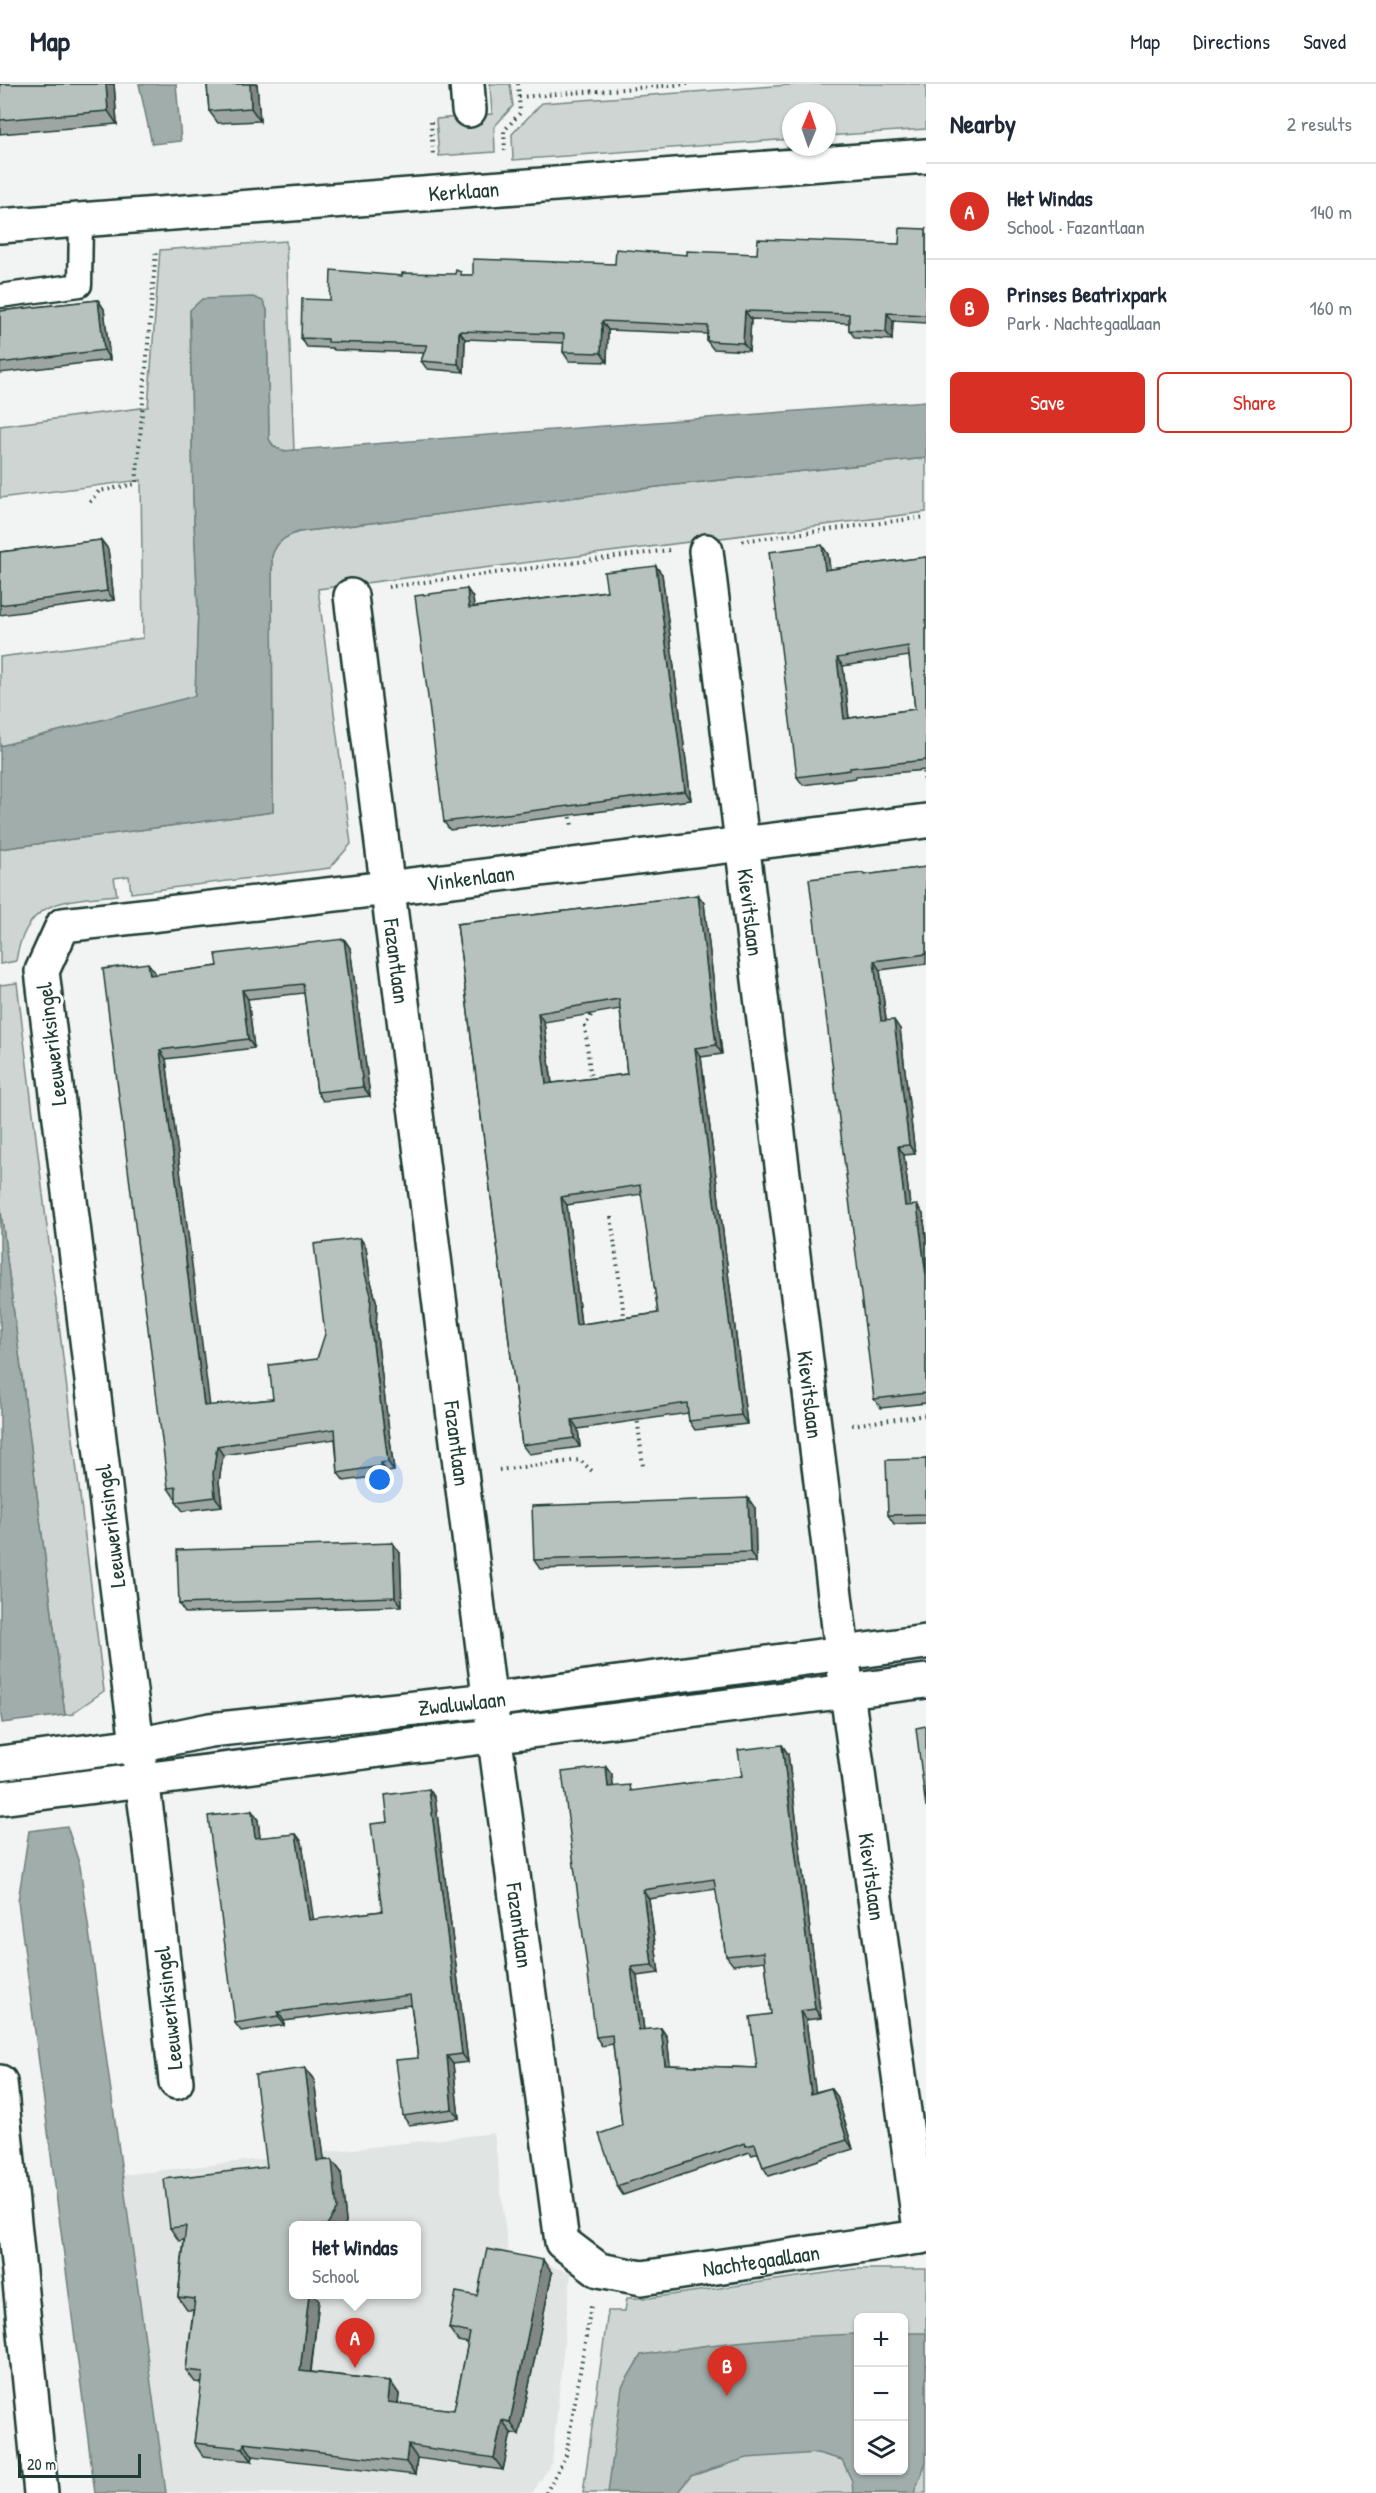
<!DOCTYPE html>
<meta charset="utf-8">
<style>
:root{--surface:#fff;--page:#f6f6f7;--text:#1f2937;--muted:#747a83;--line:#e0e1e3;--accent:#d93025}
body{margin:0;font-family:"Patrick Hand",sans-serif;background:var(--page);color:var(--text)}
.controls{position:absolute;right:18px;bottom:18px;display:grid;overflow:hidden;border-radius:9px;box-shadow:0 2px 4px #0004}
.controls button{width:54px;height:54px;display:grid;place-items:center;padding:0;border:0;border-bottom:2px solid var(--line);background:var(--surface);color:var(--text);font:30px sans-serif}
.compass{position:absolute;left:782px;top:18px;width:54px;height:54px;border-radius:50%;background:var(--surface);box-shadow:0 2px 4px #0004;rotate:2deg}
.scale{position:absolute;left:18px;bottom:15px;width:123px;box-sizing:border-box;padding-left:6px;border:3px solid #1f3d34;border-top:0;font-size:16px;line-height:21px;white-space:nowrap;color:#1f3d34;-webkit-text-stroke:4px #fff;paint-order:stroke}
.you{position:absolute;left:380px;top:1396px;width:21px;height:21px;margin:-15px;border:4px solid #fff;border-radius:50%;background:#1a73e8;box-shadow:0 0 0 9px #1a73e833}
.badge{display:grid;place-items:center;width:39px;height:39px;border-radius:50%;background:var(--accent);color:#fff;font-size:20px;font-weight:700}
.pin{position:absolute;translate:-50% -50px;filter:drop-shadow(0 2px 3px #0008)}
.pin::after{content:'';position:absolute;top:32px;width:21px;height:18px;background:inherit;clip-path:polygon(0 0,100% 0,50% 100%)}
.popup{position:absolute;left:289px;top:2137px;width:132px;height:78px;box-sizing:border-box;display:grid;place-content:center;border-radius:9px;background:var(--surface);filter:drop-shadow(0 2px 4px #0005);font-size:20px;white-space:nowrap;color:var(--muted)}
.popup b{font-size:22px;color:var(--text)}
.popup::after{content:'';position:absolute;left:50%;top:100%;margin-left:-12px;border:12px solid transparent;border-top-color:var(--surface)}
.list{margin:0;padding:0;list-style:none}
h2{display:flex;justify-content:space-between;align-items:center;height:78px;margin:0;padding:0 24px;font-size:26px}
h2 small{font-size:20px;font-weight:400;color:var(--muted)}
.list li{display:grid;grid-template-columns:39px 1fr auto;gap:18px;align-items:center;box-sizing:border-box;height:96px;padding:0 24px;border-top:2px solid var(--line)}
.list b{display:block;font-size:22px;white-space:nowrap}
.list p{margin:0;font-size:20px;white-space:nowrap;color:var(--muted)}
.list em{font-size:20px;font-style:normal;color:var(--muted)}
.actions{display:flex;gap:12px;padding:18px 24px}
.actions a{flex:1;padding:14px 0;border:2px solid var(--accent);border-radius:9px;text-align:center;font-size:21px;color:var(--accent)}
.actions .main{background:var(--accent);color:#fff}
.icon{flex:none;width:33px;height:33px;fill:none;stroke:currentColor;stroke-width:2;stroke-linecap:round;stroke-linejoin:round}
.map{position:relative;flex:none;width:926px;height:2409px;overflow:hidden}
header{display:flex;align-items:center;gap:36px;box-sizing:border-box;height:84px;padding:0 30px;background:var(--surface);border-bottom:2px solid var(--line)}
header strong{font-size:28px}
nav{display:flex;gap:33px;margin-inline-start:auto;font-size:21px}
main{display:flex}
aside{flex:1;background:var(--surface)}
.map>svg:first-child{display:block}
</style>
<header>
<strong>Map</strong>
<nav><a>Map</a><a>Directions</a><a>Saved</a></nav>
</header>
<main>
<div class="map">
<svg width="926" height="2409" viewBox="0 0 926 2409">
<rect width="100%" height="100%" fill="#f2f3f3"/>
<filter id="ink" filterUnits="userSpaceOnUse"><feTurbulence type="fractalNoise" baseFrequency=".0167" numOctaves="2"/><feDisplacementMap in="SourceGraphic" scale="12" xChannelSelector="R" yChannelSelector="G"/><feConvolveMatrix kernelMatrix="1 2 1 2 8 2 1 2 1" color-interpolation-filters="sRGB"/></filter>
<g filter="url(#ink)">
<!-- built -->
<path fill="#e0e4e3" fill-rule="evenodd" d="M494,2049L508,2167L571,2189L552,2379L532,2409H166L122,2091ZM294,2142H416V2210H294Z"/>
<!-- green -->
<g fill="#ced5d3" stroke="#768984" stroke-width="1.5" fill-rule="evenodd">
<path d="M490,0H510L513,22L494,43L495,68L439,72L436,35L492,30Z"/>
<path d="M802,0H926V45L827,52V27H791V55L513,76L512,50L542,19Z"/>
<path d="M286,157L294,367C282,367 275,366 269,355L267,226L263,217L190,227L193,414L198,526L195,612L0,662V573L143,554L141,396L0,414V342L148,323L160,166Z"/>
<path d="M926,374V428L318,505L351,760L330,784L131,809L129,792L114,794L117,811C64,817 26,814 16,877L0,880V765L273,728L272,472C276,458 286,452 299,448L665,402Z"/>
<path d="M17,899L104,1607L74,1628V1630L65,1631L0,1120V901Z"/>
<path d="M854,2185H926V2409H583L608,2227H625L627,2214H649ZM858,2234H904V2386H858Z"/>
</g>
<!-- water -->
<g fill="#a1adaa" stroke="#6d807b" stroke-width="1.5">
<path d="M139,0H176L181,57L152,60Z"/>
<path d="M253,213L263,217L267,226L269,355L274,363L283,367L926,317V374L665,402L299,448C286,452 276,458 272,472L273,728L0,765V662L195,612L198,526L193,414L190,226L202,215Z"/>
<path d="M0,1120L65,1631L2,1639L0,1624Z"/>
<path d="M67,1742L80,1782L166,2409H95L18,1817L29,1747Z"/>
<path d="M904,2249H926V2378L914,2409H853L852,2397L842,2376L817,2369L747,2374L691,2392L677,2409H608L622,2303L641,2271C713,2259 786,2252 858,2250V2386H904Z"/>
</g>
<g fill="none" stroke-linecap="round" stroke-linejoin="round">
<!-- lane casing -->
<g stroke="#1f3d34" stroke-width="27">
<path id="lane" d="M0,212L80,201L81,136"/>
</g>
<!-- street casing -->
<g stroke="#1f3d34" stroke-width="38">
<g id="street">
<path d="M467,0L469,26"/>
<path id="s1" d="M0,142L926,72"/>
<path id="s2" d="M706,467L847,1608L921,2153"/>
<path id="s3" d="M351,512L487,1596L562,2158L599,2186L642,2194L926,2152"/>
<path d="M0,1998L41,2409"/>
<path id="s4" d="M176,1998L150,1755L128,1592L42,887L63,841L388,804L926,737"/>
</g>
</g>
<!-- secondary casing -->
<g stroke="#1f3d34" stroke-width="38">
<g id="secondary">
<path id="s5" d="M0,1679L137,1661L210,1646L490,1616L926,1558"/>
<path d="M0,1714L926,1597"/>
</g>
</g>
<!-- path -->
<g stroke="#1f3d34" stroke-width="4" stroke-dasharray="1.5 4.5" stroke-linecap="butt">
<path d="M519,13L688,0"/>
<path d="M431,38L433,72"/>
<path d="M505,67L504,47L520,29L518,0"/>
<path d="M90,418L99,407L136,400L156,167"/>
<path d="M742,457L926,433"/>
<path d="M388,503L669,466"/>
<path d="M923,682L925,699"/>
<path d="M570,727L572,743"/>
<path d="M591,997L585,942L594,926"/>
<path d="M611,1133L625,1239"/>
<path d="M637,1332L643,1382"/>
<path d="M852,1341L926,1331"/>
<path d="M499,1386L580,1376L592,1387"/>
<path d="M546,2409L566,2371L591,2222"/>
</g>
<!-- lane -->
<use href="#lane" stroke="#fff" stroke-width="22"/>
<!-- street -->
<use href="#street" stroke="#fff" stroke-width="33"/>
<!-- secondary -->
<use href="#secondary" stroke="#fff" stroke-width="33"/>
</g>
<!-- wall -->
<g fill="#9da6a3" stroke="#1f3d34" stroke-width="1.5" fill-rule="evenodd">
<path d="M0,0H114L117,40L0,50Z"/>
<path d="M207,0H257L260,37L218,39L209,27Z"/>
<path d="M926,145V239L893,237L892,256L855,254L849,246V239L751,235L749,267L713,265L707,257V250L608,246L607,278L569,277L563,268L564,259L465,255L464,288L427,285L421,277L424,269L334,266L332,264L307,263L301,254L330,216L402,192L473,191L615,180L687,171L757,170L899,160Z"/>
<path d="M98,216L104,225L110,276L0,289V227Z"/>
<path d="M101,456L108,465L114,516L0,531V468Z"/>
<path d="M828,470L830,485L926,473V686L856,692V694L803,701L797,693ZM909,572L915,625L849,634L843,582Z"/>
<path d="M662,490L691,716L450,746L444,738L467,505L473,514L474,523L607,507Z"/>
<path d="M926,783V880L880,886L886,936L900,945L915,1070L904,1071L910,1122L923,1130L926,1153V1319L881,1324L874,1315L865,791Z"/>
<path d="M698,811L704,819L722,970L701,973L747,1340L695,1346L689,1337L688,1329L578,1345L580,1363L529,1370L522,1361L457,840ZM620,925L627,990L552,999L544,938ZM642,1110L658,1229L581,1240L567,1121Z"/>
<path d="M344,855L350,864L370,1012L323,1017L317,1008L304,909L248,915L254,964L166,975L209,1322L273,1315L317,1275L360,1154L366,1163L370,1194L377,1220L376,1245L394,1387L387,1388V1391L344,1397L338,1389L335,1355L223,1371L219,1398L222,1422L183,1427L176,1418V1413H174L168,1404L155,888V891L218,882Z"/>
<path d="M926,1375V1439L894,1440L888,1431Z"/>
<path d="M755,1424L756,1478L540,1485L534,1476Z"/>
<path d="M400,1469L402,1522L185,1529L179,1520Z"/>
<path d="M782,1661L788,1670L821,1934L806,1936L815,2008L831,2004L837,2012L853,2065L769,2092L763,2083L758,2069L752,2071L750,2068L623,2111L617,2102L622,2042L613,1960L602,1962L596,1953L612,1691L613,1703L635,1707L742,1692ZM716,1805L726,1872L733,1881L765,1877L771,1930L757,1984L670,1981L667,1953L661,1944L644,1946L637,1892L659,1889L649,1815Z"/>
<path d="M429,1705L435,1714L468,1978L453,1980L459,2034L409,2041L403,2032L418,1974L411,1921L284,1937V1941L241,1947L235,1939L252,1727L258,1736L260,1754L296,1750L302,1758L313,1836L382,1827L388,1738Z"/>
<path d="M305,1984L314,1996L324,2076H332L341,2088L346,2138L344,2142H294V2211L319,2216L311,2288L390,2297L399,2310L398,2320L454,2326L468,2259L458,2257L449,2244L477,2212L552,2189L519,2351L511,2349L503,2386L417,2374L415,2391L253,2372L252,2377L203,2372L194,2359L202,2299L195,2298L186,2286L193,2226H187L178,2213L184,2156L179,2157L170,2144L267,2083Z"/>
</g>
<!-- shaded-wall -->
<g fill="#808784" stroke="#1f3d34" stroke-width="1.5">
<path d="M106,0H114L117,40L108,27Z"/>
<path d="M250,0H257L260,37L251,24Z"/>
<path d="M98,216L104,225L110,276L104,266Z"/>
<path d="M745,227L751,235L749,267L743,259Z"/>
<path d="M887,229L893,237L892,256L886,248Z"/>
<path d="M602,237L608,246L607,278L601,269Z"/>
<path d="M459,247L465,255L464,288L458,280Z"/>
<path d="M101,456L108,465L114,516L107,507Z"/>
<path d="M822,461L828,470L831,494L825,486Z"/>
<path d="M656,482L662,490L691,716L685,707Z"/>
<path d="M467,505L473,514L475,533L469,524Z"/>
<path d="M837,574L843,582L850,644L844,635Z"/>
<path d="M698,811L704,819L722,970L716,961Z"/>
<path d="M344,855L350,864L370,1012L363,1003Z"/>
<path d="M874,877L880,886L887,945L881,937Z"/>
<path d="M148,879L155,888L156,900L150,891Z"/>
<path d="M242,906L248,915L254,964L248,955Z"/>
<path d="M538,929L544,938L553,1009L546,1000Z"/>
<path d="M894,936L900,945L915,1070L909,1061Z"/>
<path d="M695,964L701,973L747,1340L741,1331Z"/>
<path d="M160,966L166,975L211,1331L204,1322Z"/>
<path d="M898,1062L904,1071L911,1131L905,1122Z"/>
<path d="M561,1113L567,1121L582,1250L576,1241Z"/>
<path d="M917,1121L923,1130L926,1153V1192Z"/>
<path d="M360,1154L366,1163L370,1194L377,1220L376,1245L394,1387L388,1378Z"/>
<path d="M572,1336L578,1345L580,1363L574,1354Z"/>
<path d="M217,1362L223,1371L219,1398L222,1422L215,1413L213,1390Z"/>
<path d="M381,1379L387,1388V1391L381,1382Z"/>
<path d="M748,1414L755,1424L756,1478L750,1468Z"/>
<path d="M393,1459L400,1469L402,1522L395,1513Z"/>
<path d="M782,1661L788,1670L821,1934L815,1925Z"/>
<path d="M606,1683L612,1691L614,1712L608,1703Z"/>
<path d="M429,1705L435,1714L468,1978L462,1970Z"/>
<path d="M252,1727L258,1736L261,1763L255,1754Z"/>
<path d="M296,1750L302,1758L315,1845L309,1836Z"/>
<path d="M643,1806L649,1815L659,1889L652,1881Z"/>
<path d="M631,1883L637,1892L645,1955L639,1946Z"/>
<path d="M800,1927L806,1936L817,2019L811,2010Z"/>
<path d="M278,1928L284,1937V1941L278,1932Z"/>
<path d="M661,1944L667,1953L671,1990L665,1981Z"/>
<path d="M447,1972L453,1980L459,2034L452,2025Z"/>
<path d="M305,1984L314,1996L326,2090L317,2077Z"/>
<path d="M831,2004L837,2012L853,2065L847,2056Z"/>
<path d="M332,2076L341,2088L346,2138L344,2142L327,2141Z"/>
<path d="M543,2176L552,2189L519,2351L510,2338Z"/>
<path d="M309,2211H315L319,2216L309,2300L300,2287Z"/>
<path d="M390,2297L399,2310L397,2331L388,2318Z"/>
<path d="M502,2336L511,2349L503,2386L494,2374Z"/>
<path d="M244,2359L253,2372L252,2377L243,2364Z"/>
<path d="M408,2361L417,2374L415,2391L406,2378Z"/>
</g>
<!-- building -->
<g fill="#b7c1bd" stroke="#1f3d34" stroke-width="1.5" fill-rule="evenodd">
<path d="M0,0H106L108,27L0,36Z"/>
<path d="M207,0H250L251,24L209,27Z"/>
<path d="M900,144L926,145V231L887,229L886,248L849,246V230L745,227L743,259L707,257L708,242L602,237L601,269L563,268L564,250L459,247L458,280L421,277L427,261L328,258V255L301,254L302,215L330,216L331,186L402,192V189L455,190L456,186L461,188V191H473V175L615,180L616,165L687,171V167L757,170L758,155L899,160Z"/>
<path d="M98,216L104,266L0,279V227Z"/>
<path d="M101,456L107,507L0,521V468Z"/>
<path d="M822,461L825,486L926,473V676L850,684V686L797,693L769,468ZM908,562L915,625L844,635L837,574Z"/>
<path d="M656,482L685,707L444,738L415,512L467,505L469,524L607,507L604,488Z"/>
<path d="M926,783V870L874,877L881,937L894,936L909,1061L898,1062L905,1122L917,1121L926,1192V1309L874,1315L809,795L863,789L864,791Z"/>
<path d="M698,811L716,961L695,964L741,1331L689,1337L687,1319L572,1336L574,1354L522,1361L457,840ZM619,915L627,990L546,1000L538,929ZM640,1101L658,1229L576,1241L561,1113Z"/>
<path d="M344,855L363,1003L317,1008L303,900L242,906L248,955L160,966L204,1322L273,1315L269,1281L317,1275L325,1250L314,1160L360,1154L364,1186L371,1211L370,1236L388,1378L381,1379V1382L338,1389L335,1345L217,1362L213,1390L215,1413L176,1418V1403L168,1404L103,885L148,879L150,891L218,882L216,870Z"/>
<path d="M926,1375V1430L888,1431L886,1376Z"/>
<path d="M748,1414L750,1468L534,1476L532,1422Z"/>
<path d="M393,1459L395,1513L179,1520L177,1466Z"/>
<path d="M926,1642V1724L916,1644Z"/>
<path d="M782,1661L815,1925L800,1927L811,2010L831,2004L847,2056L763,2083L755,2060L746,2062L745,2059L617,2102L599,2050L622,2042L612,1951L596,1953L562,1688L606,1683L608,1703L630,1701L631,1707L742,1692L738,1666ZM714,1795L726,1872L764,1868L771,1930L750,1933L757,1984L665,1981L661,1944L639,1946L631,1883L652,1881L643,1806Z"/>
<path d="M429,1705L462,1970L447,1972L452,2025L403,2032L396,1976L418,1974L410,1911L278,1928V1932L235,1939L208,1732L252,1727L255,1754L296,1750L309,1836L382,1827L371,1740L388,1738L385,1711Z"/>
<path d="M305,1984L317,2077L332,2076L337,2125L327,2141L294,2142V2211H309L300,2287L390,2297L388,2318L454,2326L470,2249L449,2244L456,2208L477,2212L487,2165L543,2176L510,2338L502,2336L494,2374L408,2361L406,2378L244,2359L243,2364L194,2359L203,2288L186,2286L195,2215L178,2213L186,2142L170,2144L164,2095L267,2083L255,1991Z"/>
</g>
</g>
<g text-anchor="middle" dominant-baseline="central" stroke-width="6" stroke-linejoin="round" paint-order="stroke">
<!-- street labels -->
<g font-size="22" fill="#1f3d34" stroke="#fff">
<text stroke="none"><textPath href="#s1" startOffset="465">Kerklaan</textPath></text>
<text stroke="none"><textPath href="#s4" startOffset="1580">Vinkenlaan</textPath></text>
<text stroke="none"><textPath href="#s2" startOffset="364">Kievitslaan</textPath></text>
<text stroke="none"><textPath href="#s3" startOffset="368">Fazantlaan</textPath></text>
<text transform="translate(51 960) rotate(-97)">Leeuweriksingel</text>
<text stroke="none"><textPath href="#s2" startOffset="850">Kievitslaan</textPath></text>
<text stroke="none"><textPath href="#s3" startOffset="854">Fazantlaan</textPath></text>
<text transform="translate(110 1442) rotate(-97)">Leeuweriksingel</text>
<text stroke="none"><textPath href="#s5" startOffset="466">Zwaluwlaan</textPath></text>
<text stroke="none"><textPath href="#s2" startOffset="1336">Kievitslaan</textPath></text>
<text stroke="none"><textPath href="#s3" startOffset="1340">Fazantlaan</textPath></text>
<text transform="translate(168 1924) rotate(-96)">Leeuweriksingel</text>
<text stroke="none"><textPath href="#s3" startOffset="1870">Nachtegaallaan</textPath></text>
</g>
</g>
</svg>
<div class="controls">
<button>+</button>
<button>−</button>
<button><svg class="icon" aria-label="layers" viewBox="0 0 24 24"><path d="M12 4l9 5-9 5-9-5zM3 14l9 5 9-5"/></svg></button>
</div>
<svg class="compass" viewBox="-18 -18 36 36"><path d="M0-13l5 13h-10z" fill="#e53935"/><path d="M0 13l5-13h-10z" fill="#747a83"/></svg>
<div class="scale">20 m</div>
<div class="you"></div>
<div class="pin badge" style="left:355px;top:2284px">A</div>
<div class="popup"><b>Het Windas</b>School</div>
<div class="pin badge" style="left:727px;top:2312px">B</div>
</div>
<aside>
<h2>Nearby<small>2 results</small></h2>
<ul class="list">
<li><span class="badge">A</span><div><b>Het Windas</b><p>School · Fazantlaan</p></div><em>140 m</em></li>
<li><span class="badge">B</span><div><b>Prinses Beatrixpark</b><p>Park · Nachtegaallaan</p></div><em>160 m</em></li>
</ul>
<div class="actions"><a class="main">Save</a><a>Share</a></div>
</aside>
</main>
